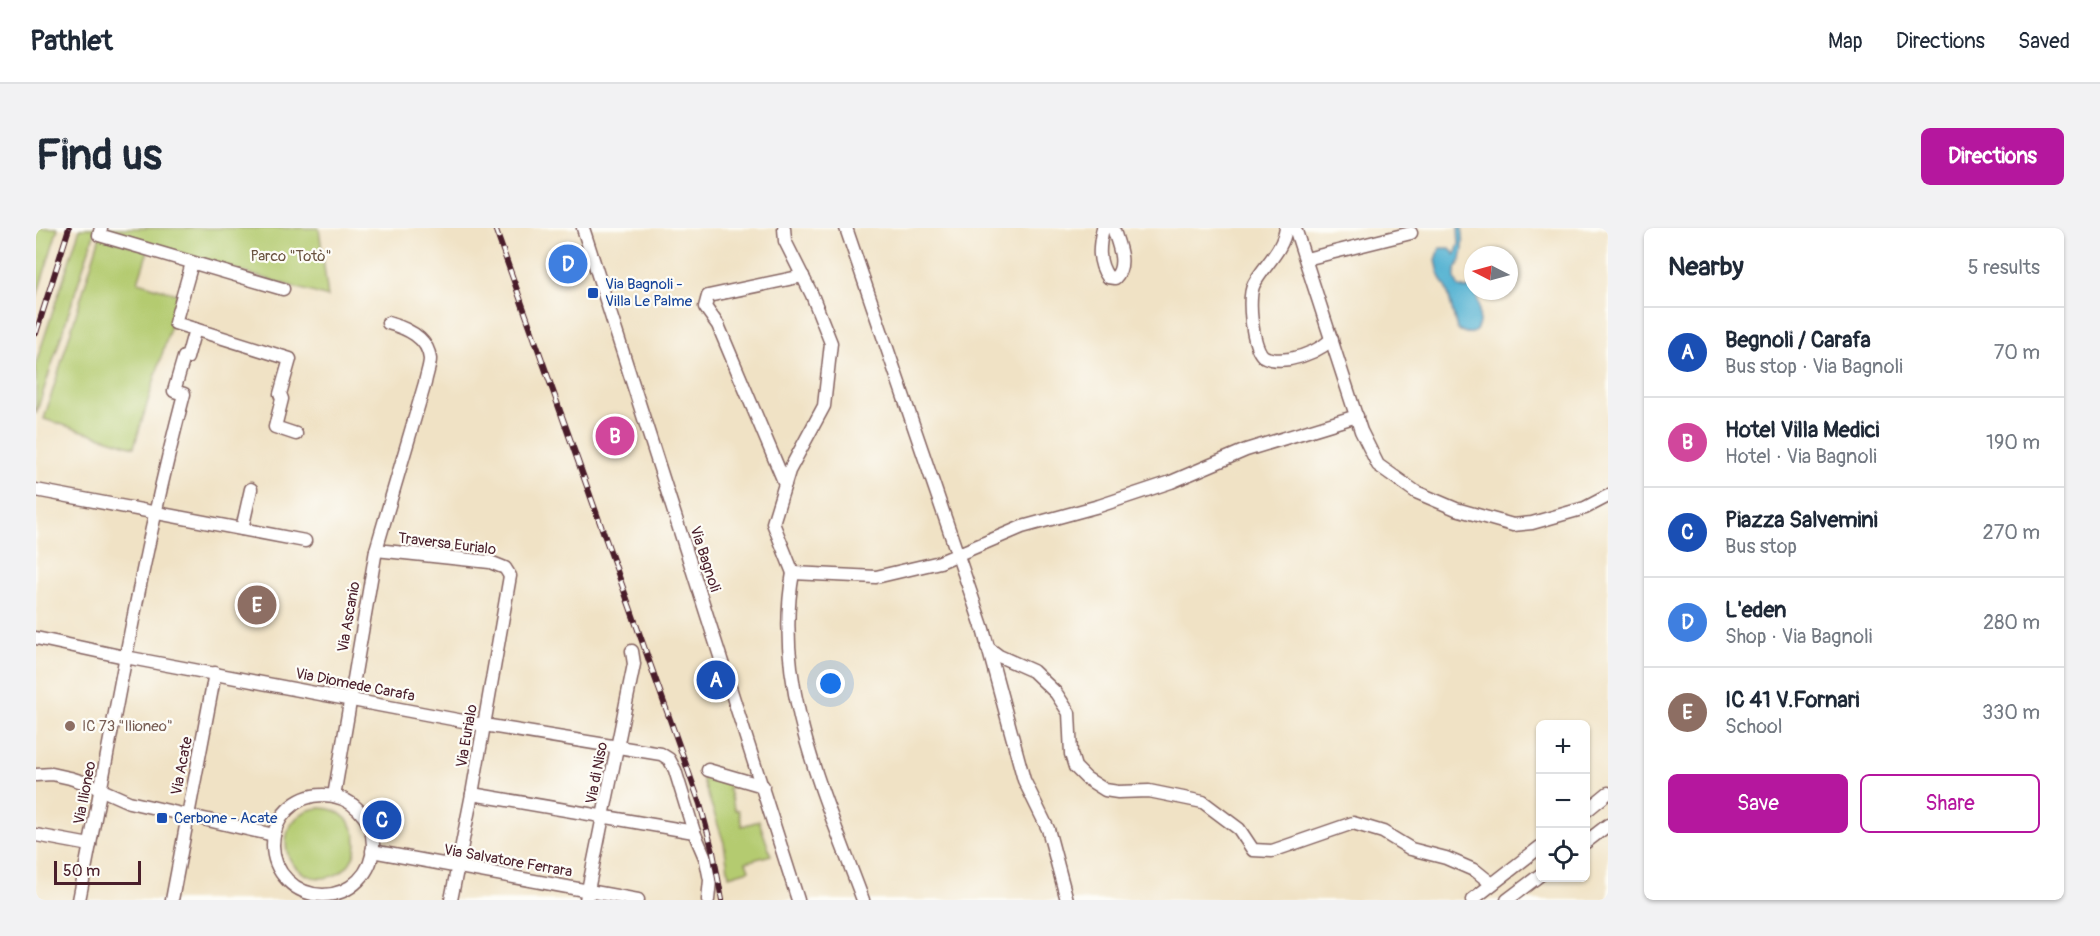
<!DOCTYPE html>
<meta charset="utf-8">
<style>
:root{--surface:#fff;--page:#f2f2f3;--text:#1f2937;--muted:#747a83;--line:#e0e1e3;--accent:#b5179e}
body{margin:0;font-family:Pangolin,sans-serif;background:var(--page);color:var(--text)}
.controls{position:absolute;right:18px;bottom:18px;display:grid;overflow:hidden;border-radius:9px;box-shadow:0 2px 4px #0004}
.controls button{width:54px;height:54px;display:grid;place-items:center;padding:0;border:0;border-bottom:2px solid var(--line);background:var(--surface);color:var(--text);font:30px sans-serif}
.compass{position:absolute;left:1428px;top:18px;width:54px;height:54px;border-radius:50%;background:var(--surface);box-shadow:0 2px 4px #0004;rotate:276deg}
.scale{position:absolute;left:18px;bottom:15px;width:87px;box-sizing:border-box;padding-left:6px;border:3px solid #4a1f2b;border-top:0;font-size:16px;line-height:21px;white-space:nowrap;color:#4a1f2b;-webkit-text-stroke:4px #fdfcf7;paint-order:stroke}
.you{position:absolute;left:795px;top:456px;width:21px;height:21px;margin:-15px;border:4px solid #fff;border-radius:50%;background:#1a73e8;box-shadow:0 0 0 9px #1a73e833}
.badge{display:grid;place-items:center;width:39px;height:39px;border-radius:50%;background:var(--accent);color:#fff;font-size:20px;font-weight:700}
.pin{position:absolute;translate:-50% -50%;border:3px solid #fff;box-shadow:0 2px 6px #0006}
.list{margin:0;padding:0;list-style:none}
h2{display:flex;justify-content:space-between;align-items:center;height:78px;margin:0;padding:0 24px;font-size:26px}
h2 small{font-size:20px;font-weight:400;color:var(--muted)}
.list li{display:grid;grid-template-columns:39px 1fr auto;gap:18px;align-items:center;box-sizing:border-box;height:90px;padding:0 24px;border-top:2px solid var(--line)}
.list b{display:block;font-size:22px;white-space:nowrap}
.list p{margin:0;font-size:20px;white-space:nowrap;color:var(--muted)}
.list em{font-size:20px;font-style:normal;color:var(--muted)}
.actions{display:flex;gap:12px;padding:18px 24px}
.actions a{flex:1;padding:14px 0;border:2px solid var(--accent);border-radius:9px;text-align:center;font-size:21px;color:var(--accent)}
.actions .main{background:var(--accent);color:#fff}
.icon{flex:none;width:33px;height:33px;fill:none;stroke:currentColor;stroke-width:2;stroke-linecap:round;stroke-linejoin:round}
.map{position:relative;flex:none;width:1572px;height:672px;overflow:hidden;border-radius:9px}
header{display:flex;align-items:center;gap:36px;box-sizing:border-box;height:84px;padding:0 30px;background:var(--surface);border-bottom:2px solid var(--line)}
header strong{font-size:28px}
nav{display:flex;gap:33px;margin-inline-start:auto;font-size:21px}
.intro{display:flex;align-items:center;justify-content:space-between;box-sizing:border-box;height:144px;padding:0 36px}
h1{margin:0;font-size:42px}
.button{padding:15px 27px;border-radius:9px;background:var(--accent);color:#fff;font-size:21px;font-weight:700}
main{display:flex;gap:36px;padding:0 36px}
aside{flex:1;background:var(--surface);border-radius:9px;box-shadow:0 2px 4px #0004}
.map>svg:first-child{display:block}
</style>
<header>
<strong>Pathlet</strong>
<nav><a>Map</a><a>Directions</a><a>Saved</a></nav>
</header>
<div class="intro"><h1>Find us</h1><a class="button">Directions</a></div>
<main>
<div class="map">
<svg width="1572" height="672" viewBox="0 0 1572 672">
<rect width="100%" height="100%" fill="#fdfcf7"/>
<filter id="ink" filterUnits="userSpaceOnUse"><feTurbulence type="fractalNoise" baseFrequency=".0167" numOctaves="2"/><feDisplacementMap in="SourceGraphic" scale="12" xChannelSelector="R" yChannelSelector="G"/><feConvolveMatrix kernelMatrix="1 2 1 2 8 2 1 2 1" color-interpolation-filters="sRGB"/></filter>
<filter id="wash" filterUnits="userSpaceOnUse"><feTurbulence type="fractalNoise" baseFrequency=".008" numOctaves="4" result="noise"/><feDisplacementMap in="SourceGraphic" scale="24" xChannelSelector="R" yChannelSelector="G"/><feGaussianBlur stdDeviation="1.35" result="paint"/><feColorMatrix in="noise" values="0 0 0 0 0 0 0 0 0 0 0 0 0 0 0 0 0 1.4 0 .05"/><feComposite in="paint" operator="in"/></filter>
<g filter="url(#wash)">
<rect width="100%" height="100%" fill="#f0e2c5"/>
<!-- green -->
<g fill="#b4cb70" stroke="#7f754e" stroke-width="1.5">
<path d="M0,0H22L0,71Z"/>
<path d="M44,0H60L0,186V135Z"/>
<path d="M70,0H283L292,69L69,3Z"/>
<path d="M64,8L112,23L102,54L144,67L98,219L8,191Z"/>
<path d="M669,547L702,557L692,560L699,582H702L706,598L723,593L735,627L710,634L713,642L693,648L688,615L666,549Z"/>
<circle cx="285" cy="615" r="35"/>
</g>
<!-- water -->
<path fill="#54b2d2" stroke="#4f687e" stroke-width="1.5" d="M1422,0H1426C1428,9 1428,22 1425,31C1420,42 1415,47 1423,59L1431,61L1437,57V63H1440C1444,81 1450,118 1421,101L1411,61L1403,46L1400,32L1404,20H1414L1419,27L1423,16Z"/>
</g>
<g filter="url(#ink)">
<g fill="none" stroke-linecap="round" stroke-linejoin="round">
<!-- minor casing -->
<g stroke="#846361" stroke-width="15">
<g id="minor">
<path d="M65,0L63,7L247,61"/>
<path d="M547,0L762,672"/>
<path d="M748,0L749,13L776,67L795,115L788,178L753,243L737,295L757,345L840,349L904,334L986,299L1063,278L1135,254L1210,222L1321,188"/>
<path d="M810,0L947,401L988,552L1012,601L1031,672"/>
<path d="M1067,0C1063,18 1061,34 1072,49L1079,50C1092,37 1082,16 1077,0"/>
<path d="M1250,0C1247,23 1228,37 1218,56C1211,69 1216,118 1227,128C1235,133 1246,132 1254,131C1269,128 1285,121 1296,111"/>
<path d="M1259,0L1325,203L1342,237L1380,264L1420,281L1477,297L1496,295L1549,280L1572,268"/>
<path d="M1270,31L1375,5"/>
<path d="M156,35L139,95L254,131L244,166L246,171L239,199L260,206"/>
<path d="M749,256L682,97L669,79L672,68L767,48"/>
<path d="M0,262L269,313"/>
<path d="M206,301L215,261"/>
<path d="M340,322L454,334L469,340L474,348L436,566L415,672"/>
<path d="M757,345C736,457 789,569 827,672"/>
<path d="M0,410L84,428L448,497L625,526L633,531L639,542L658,604L670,632L674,652L672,672"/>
<path d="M951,419L963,428L997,443L1020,465L1033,485L1035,526L1039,539L1050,550L1069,562L1082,564L1113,563L1167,574L1203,601L1217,622L1236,623L1317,595L1347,604L1375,621L1410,630L1440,643L1456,656"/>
<path d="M672,542L727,558"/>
<path d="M0,547L16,546L34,550L50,555L93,574L238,607"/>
<path d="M436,566L658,604"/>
<circle cx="287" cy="617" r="50"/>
<path d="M298,568L340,322L389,155C390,148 394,138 394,131C392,109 370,100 352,95"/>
<path d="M1550,583L1572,565"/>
<path d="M0,607L54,617"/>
<path d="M1550,614L1572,597"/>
<path d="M336,623L602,672"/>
<path d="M43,672C77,503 104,333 148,166L138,163L148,129L151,130L159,101"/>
<path d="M136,672L179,445"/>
<path d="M550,672L598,436L596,423"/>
<path d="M1436,672L1504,619"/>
<path d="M1471,672L1504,647"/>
</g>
</g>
<!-- minor -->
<use href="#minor" stroke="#fff" stroke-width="12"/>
<!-- rail casing -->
<g stroke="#4a1f2b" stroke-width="6">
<g id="rail">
<path d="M459,0L664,576L677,624L686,672"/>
<path d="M0,105L33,0"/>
</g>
</g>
<!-- rail -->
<use href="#rail" stroke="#fdfcf7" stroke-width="4" stroke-dasharray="11" stroke-linecap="butt"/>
</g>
</g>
<!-- markers -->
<g fill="#1a4fb4" stroke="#fdfcf7" stroke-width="2">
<rect x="551" y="59" width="12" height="12" rx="3"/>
<rect x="120" y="584" width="12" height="12" rx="3"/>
</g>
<circle fill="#8d6e63" stroke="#fdfcf7" stroke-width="2" cx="34" cy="498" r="6"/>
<g text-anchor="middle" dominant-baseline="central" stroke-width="4.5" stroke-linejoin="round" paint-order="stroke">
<!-- park labels -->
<g font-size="15" fill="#6a5340" stroke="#fdfcf7">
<text x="255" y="28">Parco "Totò"</text>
</g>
<!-- transit labels -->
<g font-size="15" fill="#164399" stroke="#fdfcf7" text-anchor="start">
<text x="569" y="56">Via Bagnoli -<tspan x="569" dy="17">Villa Le Palme</tspan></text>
<text x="138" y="590">Cerbone - Acate</text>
</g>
<!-- street labels -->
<g font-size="15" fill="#4a1f2b" stroke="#fdfcf7">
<text transform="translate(411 316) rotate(7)">Traversa Eurialo</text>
<text transform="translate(669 331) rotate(72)">Via Bagnoli</text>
<text transform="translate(313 389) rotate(-80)">Via Ascanio</text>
<text transform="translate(319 457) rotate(11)">Via Diomede Carafa</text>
<text transform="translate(431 508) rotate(-80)">Via Eurialo</text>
<text transform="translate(146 538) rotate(-79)">Via Acate</text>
<text transform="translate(561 545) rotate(-79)">Via di Niso</text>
<text transform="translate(49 565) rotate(-79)">Via Ilioneo</text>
<text transform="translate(472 633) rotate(10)">Via Salvatore Ferrara</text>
</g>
<!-- education labels -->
<g font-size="15" fill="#785e54" stroke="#fdfcf7" text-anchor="start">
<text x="46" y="498">IC 73 "Ilioneo"</text>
</g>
</g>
</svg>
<div class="controls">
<button>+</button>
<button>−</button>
<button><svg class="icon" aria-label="locate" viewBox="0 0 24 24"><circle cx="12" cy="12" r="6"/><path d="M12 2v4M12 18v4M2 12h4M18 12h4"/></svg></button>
</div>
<svg class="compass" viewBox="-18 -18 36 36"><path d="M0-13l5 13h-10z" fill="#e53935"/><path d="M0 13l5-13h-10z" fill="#747a83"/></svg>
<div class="scale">50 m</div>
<div class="you"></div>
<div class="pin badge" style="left:680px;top:452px;background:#1a4fb4">A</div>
<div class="pin badge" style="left:579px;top:208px;background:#d1479c">B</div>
<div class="pin badge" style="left:346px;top:592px;background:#1a4fb4">C</div>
<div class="pin badge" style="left:532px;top:36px;background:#3f7fe0">D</div>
<div class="pin badge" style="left:221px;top:377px;background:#8d6e63">E</div>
</div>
<aside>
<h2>Nearby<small>5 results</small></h2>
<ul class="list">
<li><span class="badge" style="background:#1a4fb4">A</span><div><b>Begnoli / Carafa</b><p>Bus stop · Via Bagnoli</p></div><em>70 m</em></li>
<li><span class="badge" style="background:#d1479c">B</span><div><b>Hotel Villa Medici</b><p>Hotel · Via Bagnoli</p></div><em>190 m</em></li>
<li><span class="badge" style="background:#1a4fb4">C</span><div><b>Piazza Salvemini</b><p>Bus stop</p></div><em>270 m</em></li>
<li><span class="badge" style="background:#3f7fe0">D</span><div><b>L'eden</b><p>Shop · Via Bagnoli</p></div><em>280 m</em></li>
<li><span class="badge" style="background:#8d6e63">E</span><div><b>IC 41 V.Fornari</b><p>School</p></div><em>330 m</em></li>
</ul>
<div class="actions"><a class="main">Save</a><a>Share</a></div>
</aside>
</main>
